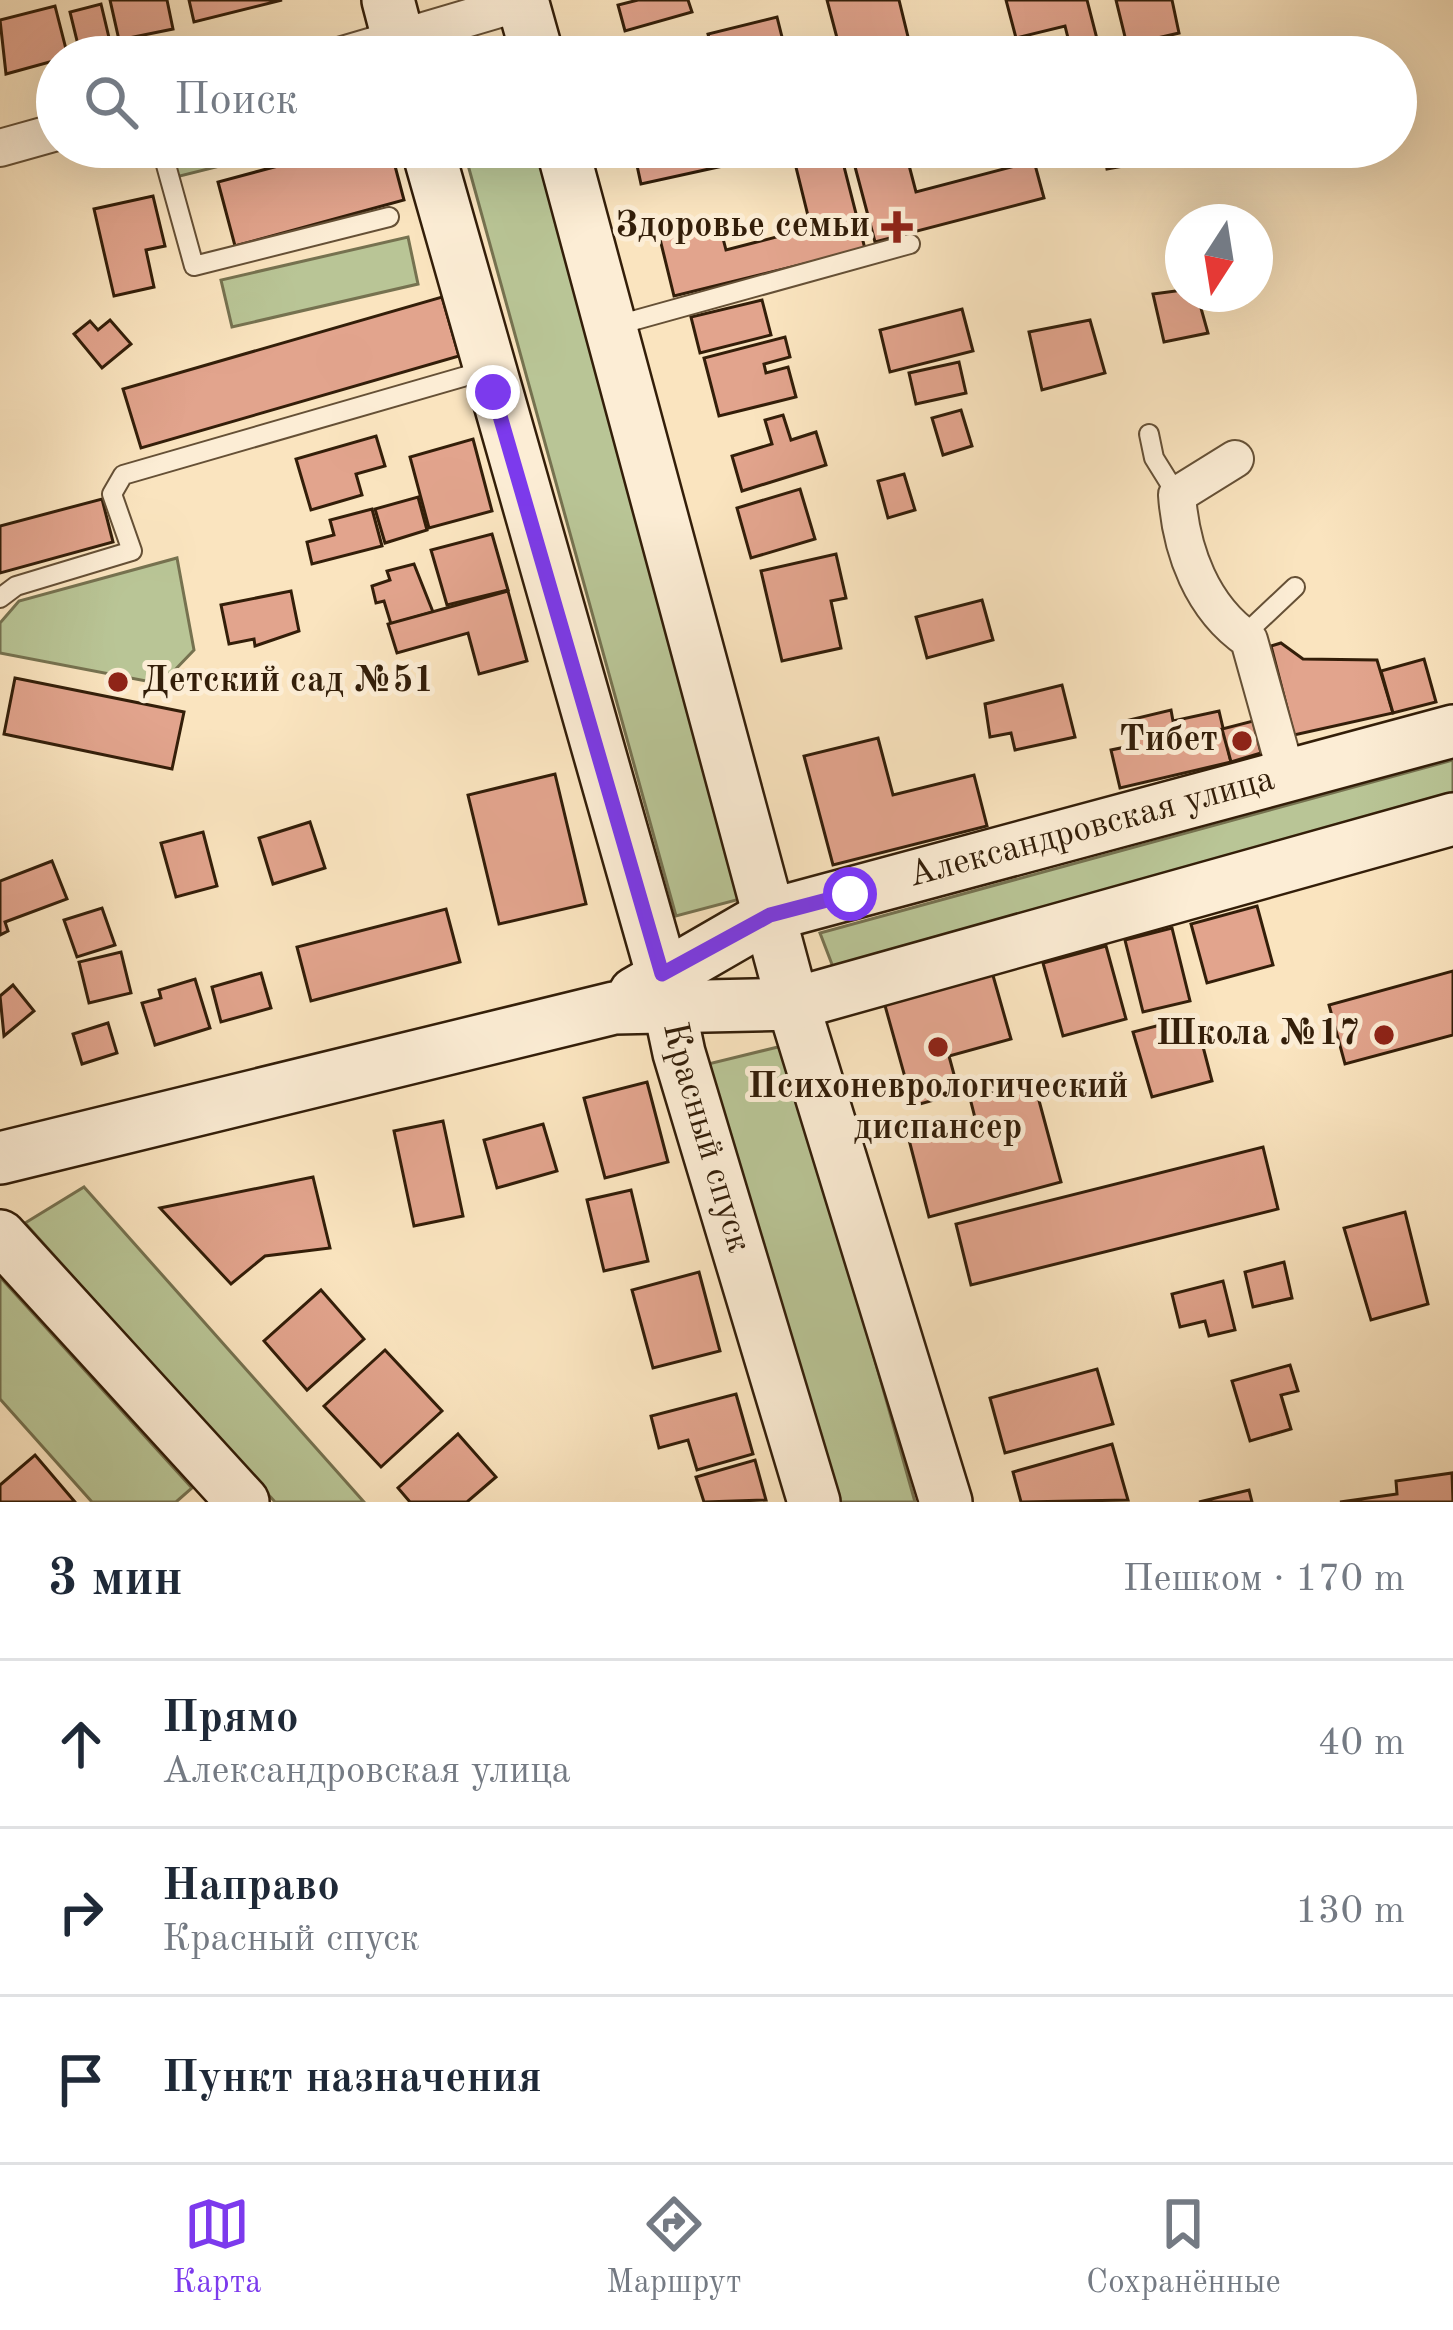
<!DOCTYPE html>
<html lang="ru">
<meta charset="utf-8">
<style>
:root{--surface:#fff;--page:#f2f2f3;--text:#1f2937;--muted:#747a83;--line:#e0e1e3;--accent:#7c3aed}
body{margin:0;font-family:"Old Standard TT",serif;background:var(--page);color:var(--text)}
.compass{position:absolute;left:1165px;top:204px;width:108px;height:108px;border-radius:50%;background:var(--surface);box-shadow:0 12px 48px #0002;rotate:192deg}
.stop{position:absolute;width:36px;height:36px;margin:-27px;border:9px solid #7c3aed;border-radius:50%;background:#fff}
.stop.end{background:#7c3aed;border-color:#fff;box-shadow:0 3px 12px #0008}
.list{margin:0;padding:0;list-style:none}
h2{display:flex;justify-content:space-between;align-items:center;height:156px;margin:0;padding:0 48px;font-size:51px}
h2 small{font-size:39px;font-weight:400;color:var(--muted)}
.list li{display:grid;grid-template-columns:78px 1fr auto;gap:36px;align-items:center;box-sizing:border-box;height:168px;padding:0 48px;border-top:3px solid var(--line)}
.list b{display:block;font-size:45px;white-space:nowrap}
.list p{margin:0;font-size:39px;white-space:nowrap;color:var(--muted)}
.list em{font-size:39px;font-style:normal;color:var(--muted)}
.icon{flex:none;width:66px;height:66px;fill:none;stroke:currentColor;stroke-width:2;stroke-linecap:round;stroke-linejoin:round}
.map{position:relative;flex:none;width:1453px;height:1502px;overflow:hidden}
.search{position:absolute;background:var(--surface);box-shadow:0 12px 48px #0002;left:36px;right:36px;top:36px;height:132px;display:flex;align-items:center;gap:30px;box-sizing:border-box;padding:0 42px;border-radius:66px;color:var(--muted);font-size:45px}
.sheet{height:660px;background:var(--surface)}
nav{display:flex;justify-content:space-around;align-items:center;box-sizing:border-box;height:168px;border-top:3px solid var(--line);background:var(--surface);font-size:33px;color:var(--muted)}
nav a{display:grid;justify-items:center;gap:6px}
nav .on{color:var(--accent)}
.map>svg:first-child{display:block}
</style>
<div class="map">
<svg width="1453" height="1502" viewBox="0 0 1453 1502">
<rect width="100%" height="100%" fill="#fae4bf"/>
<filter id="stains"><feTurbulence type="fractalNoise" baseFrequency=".00167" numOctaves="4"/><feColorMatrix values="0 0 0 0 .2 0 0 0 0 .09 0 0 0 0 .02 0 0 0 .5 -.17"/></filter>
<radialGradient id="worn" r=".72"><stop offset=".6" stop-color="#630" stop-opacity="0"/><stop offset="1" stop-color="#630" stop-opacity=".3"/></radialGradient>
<!-- green -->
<g fill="#b9c596" stroke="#767250" stroke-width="3">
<path d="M168,147H296L176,177Z"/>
<path d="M463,147H535L744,898L676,916Z"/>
<path d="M408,237L418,284L232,327L221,280Z"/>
<path d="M177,558L194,650L172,673L146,681L0,653V623L19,601Z"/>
<path d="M1453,760V794L833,967L820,933Z"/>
<path d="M786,1045L915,1502H835L708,1064Z"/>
<path d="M84,1187L364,1502H275L25,1223Z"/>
<path d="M0,1277L192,1488L176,1502H92L0,1399Z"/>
</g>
<!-- building -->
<g fill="#e2a48d" stroke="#331e09" stroke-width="3">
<path d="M110,0H167L173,29L119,40Z"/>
<path d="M189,0H282L194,22Z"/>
<path d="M638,0H688L692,12L625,31L618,5Z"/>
<path d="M827,0H899L910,45L842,57Z"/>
<path d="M1006,0H1087L1097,39L1070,46L1065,26L1016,38Z"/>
<path d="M1116,0H1172L1179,33L1127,45Z"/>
<path d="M101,4L111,46L80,53L70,12Z"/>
<path d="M55,6L68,57L6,74L0,20Z"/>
<path d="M777,17L787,57H714L708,34Z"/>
<path d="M683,44L685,52L700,48L703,57H610L643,48L645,55Z"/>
<path d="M349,147H390L404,200L235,246L218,182Z"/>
<path d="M633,147H759L760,149L748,152L750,160L641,184Z"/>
<path d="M791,147H839L865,249L674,296L659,235L718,219L726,250L811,228Z"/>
<path d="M1103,147H1153L1156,160L1107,169Z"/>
<path d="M905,150L916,192L1034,161L1044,198L875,242L854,163Z"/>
<path d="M153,196L165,246L146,250L154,287L114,296L94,209Z"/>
<path d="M1183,290L1197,294L1208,333L1164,342L1153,294Z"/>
<path d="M442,297L459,356L141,448L123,389Z"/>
<path d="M762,300L771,335L700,353L691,317Z"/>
<path d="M962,309L973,351L890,372L880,330Z"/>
<path d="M110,320L131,344L102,368L74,334L90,321L98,330Z"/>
<path d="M1090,320L1105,373L1042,390L1029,332Z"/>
<path d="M785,337L790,357L764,364L766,373L788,367L796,397L719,416L704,358Z"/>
<path d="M959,362L966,393L916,404L909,373Z"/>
<path d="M961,410L972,446L943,455L932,418Z"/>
<path d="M783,415L791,440L816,432L826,465L742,491L732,456L772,444L765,420Z"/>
<path d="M376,436L385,466L356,474L362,495L311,510L296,459Z"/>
<path d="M473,439L492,511L429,528L410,457Z"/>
<path d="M904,474L915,510L888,518L878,481Z"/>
<path d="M800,489L815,539L751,558L737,508Z"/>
<path d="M418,497L427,530L385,543L375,509Z"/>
<path d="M102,499L113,542L0,573V526Z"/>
<path d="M372,509L382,546L312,564L307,542L334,535L330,520Z"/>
<path d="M492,534L508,590L447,605L431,550Z"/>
<path d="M836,554L846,598L831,601L841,648L782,661L761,571Z"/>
<path d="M414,564L433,612L391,624L384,601L376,603L372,586L390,580L387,571Z"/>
<path d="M291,591L299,631L255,646L254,639L229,644L221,605Z"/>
<path d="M508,591L527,661L479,674L468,633L397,653L388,624Z"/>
<path d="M982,600L993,640L927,658L916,617Z"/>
<path d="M1281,643L1303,659L1377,660L1393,713L1294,735L1271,646Z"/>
<path d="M1424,659L1436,702L1393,713L1381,671Z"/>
<path d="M15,678L184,712L172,769L4,734Z"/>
<path d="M1062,685L1075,737L1015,750L1011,733L990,737L985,704Z"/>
<path d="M1171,710L1173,721L1219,711L1231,762L1120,788L1111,750L1135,745L1129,720Z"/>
<path d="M1253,721L1261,753L1231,762L1222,729Z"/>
<path d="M878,738L893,795L974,775L987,826L833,865L804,756Z"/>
<path d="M555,774L586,904L499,924L468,795Z"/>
<path d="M310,822L325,868L273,884L259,838Z"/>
<path d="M203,832L217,886L176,897L161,843Z"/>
<path d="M52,861L67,899L5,922L8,931L0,935V881Z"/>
<path d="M1257,906L1273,965L1207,983L1191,924Z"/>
<path d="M102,908L115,945L77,957L64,920Z"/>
<path d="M446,909L460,962L311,1001L297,947Z"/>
<path d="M1172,928L1190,1001L1143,1012L1125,940Z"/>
<path d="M1106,946L1126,1019L1063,1036L1043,963Z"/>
<path d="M121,952L131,993L89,1003L79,962Z"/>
<path d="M1453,971V1035L1345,1064L1329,1005Z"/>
<path d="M992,972L1011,1039L949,1056L959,1093L913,1106L884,1002Z"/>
<path d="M261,973L271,1008L221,1022L212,987Z"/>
<path d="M195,979L210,1028L155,1045L142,1003L161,998L159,990Z"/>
<path d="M13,985L34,1011L4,1036L0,996Z"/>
<path d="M1195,1016L1212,1081L1152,1097L1133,1032Z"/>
<path d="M108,1023L117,1053L82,1064L73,1034Z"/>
<path d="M647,1082L668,1162L605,1178L584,1098Z"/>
<path d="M1034,1082L1061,1182L929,1217L908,1136L975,1118L970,1098Z"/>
<path d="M443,1121L463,1216L414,1226L394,1131Z"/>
<path d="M543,1124L557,1171L497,1188L484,1140Z"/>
<path d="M1263,1147L1278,1209L971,1285L956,1224Z"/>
<path d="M313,1177L330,1248L265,1256L231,1284L160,1208Z"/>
<path d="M631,1190L648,1261L604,1271L587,1200Z"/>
<path d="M1405,1212L1428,1304L1371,1320L1344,1228Z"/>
<path d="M1284,1262L1292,1298L1253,1307L1245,1272Z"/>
<path d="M699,1272L720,1351L653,1368L632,1290Z"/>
<path d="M1223,1281L1235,1330L1209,1336L1205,1321L1180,1327L1172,1294Z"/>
<path d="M321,1290L364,1339L307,1390L264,1341Z"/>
<path d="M385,1350L442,1411L381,1467L324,1406Z"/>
<path d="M1290,1365L1298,1391L1281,1395L1291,1429L1250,1441L1232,1381Z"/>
<path d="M1097,1369L1113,1424L1005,1453L990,1398Z"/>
<path d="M736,1394L753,1454L697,1470L688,1440L659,1448L651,1416Z"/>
<path d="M458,1434L496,1477L467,1502H410L398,1488Z"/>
<path d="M1112,1444L1128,1500L1021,1502L1013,1472Z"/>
<path d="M35,1455L75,1502H0V1485Z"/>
<path d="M755,1460L766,1500L704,1502L696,1477Z"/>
<path d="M1452,1473L1453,1502H1340L1397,1494L1396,1481Z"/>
<path d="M1249,1490L1252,1502H1199Z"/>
</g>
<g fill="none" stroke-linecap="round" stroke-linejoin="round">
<!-- lane casing -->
<g stroke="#655036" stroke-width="22">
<g id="lane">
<path d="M161,147L194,266L389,217"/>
<path d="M614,326L910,244"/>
<path d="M1149,434L1154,458L1177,495"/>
<path d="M0,598L16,586L132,551L112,494L123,475L487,370"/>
<path d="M1243,636L1295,587"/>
</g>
</g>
<!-- street casing -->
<g stroke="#655036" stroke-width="40">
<g id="street">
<path d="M336,57L529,0"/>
<path d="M0,148L57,132"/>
<path d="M1235,459L1177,495C1181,551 1202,608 1249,640L1287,776"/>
</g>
</g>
<!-- secondary casing -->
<g stroke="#331e09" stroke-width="56">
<g id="secondary">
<path d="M388,0L403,57"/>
<path d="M522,0L538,57"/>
<path id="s1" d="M427,147L662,973L679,1053L814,1502"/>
<path d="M562,147L793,1004L946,1502"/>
<path id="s2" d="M635,993L770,915L1453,731"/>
<path d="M0,1158L614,1008L793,1004L1453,819"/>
<path d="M0,1236L243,1502"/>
</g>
</g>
<!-- lane -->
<use href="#lane" stroke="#fcedd5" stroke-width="18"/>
<!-- street -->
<use href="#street" stroke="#fcedd5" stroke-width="36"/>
<!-- secondary -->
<use href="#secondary" stroke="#fcedd5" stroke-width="51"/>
</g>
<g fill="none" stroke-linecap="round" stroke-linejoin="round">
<!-- route -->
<path stroke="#7c3aed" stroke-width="15" d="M493,392L662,974L770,915L850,894"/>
</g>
<!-- markers -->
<g fill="#8f2418" stroke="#fcedd5" stroke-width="4.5">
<path d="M891 209h12v12h12v12h-12v12h-12v-12h-12v-12h12z"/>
<circle cx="118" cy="682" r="12"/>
<circle cx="1242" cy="741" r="12"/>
<circle cx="1384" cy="1035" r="12"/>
<circle cx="938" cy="1047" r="12"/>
</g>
<g text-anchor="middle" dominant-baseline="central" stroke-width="10" stroke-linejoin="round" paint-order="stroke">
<!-- poi labels -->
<g font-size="36" font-weight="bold" fill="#331e09" stroke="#fcedd5" text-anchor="end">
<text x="870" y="227">Здоровье семьи</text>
<text x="142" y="682" text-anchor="start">Детский сад №51</text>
<text x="1218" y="741">Тибет</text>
<text x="1360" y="1035">Школа №17</text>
<text x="938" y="1088" text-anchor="middle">Психоневрологический<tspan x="938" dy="41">диспансер</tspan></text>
</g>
<!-- street labels -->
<g font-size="36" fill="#331e09" stroke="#fcedd5">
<text stroke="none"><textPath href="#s2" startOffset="489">Александровская улица</textPath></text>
<text stroke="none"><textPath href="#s1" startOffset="1029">Красный спуск</textPath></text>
</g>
</g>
<rect width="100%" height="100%" filter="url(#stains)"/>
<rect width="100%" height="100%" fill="url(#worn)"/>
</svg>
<svg class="compass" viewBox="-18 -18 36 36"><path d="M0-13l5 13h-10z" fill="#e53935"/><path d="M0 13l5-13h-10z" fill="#747a83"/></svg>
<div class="stop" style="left:850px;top:894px"></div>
<div class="stop end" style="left:493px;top:392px"></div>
<div class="search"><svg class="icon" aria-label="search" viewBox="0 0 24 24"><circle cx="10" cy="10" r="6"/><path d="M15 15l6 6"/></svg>Поиск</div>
</div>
<section class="sheet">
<h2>3 мин<small>Пешком · 170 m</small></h2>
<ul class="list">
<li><svg class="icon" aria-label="ahead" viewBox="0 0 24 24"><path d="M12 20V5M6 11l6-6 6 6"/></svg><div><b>Прямо</b><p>Александровская улица</p></div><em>40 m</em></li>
<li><svg class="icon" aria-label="right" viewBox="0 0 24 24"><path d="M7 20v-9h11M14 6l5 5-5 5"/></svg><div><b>Направо</b><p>Красный спуск</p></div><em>130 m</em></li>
<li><svg class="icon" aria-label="arrive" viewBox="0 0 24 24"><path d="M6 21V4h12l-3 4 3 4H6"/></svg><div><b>Пункт назначения</b></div></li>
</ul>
</section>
<nav>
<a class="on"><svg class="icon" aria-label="map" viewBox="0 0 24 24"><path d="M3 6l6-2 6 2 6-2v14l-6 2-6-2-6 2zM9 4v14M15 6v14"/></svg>Карта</a>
<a><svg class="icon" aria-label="directions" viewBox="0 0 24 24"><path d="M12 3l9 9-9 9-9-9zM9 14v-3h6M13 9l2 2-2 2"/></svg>Маршрут</a>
<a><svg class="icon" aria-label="saved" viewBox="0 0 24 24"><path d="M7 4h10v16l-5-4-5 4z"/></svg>Сохранённые</a>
</nav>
